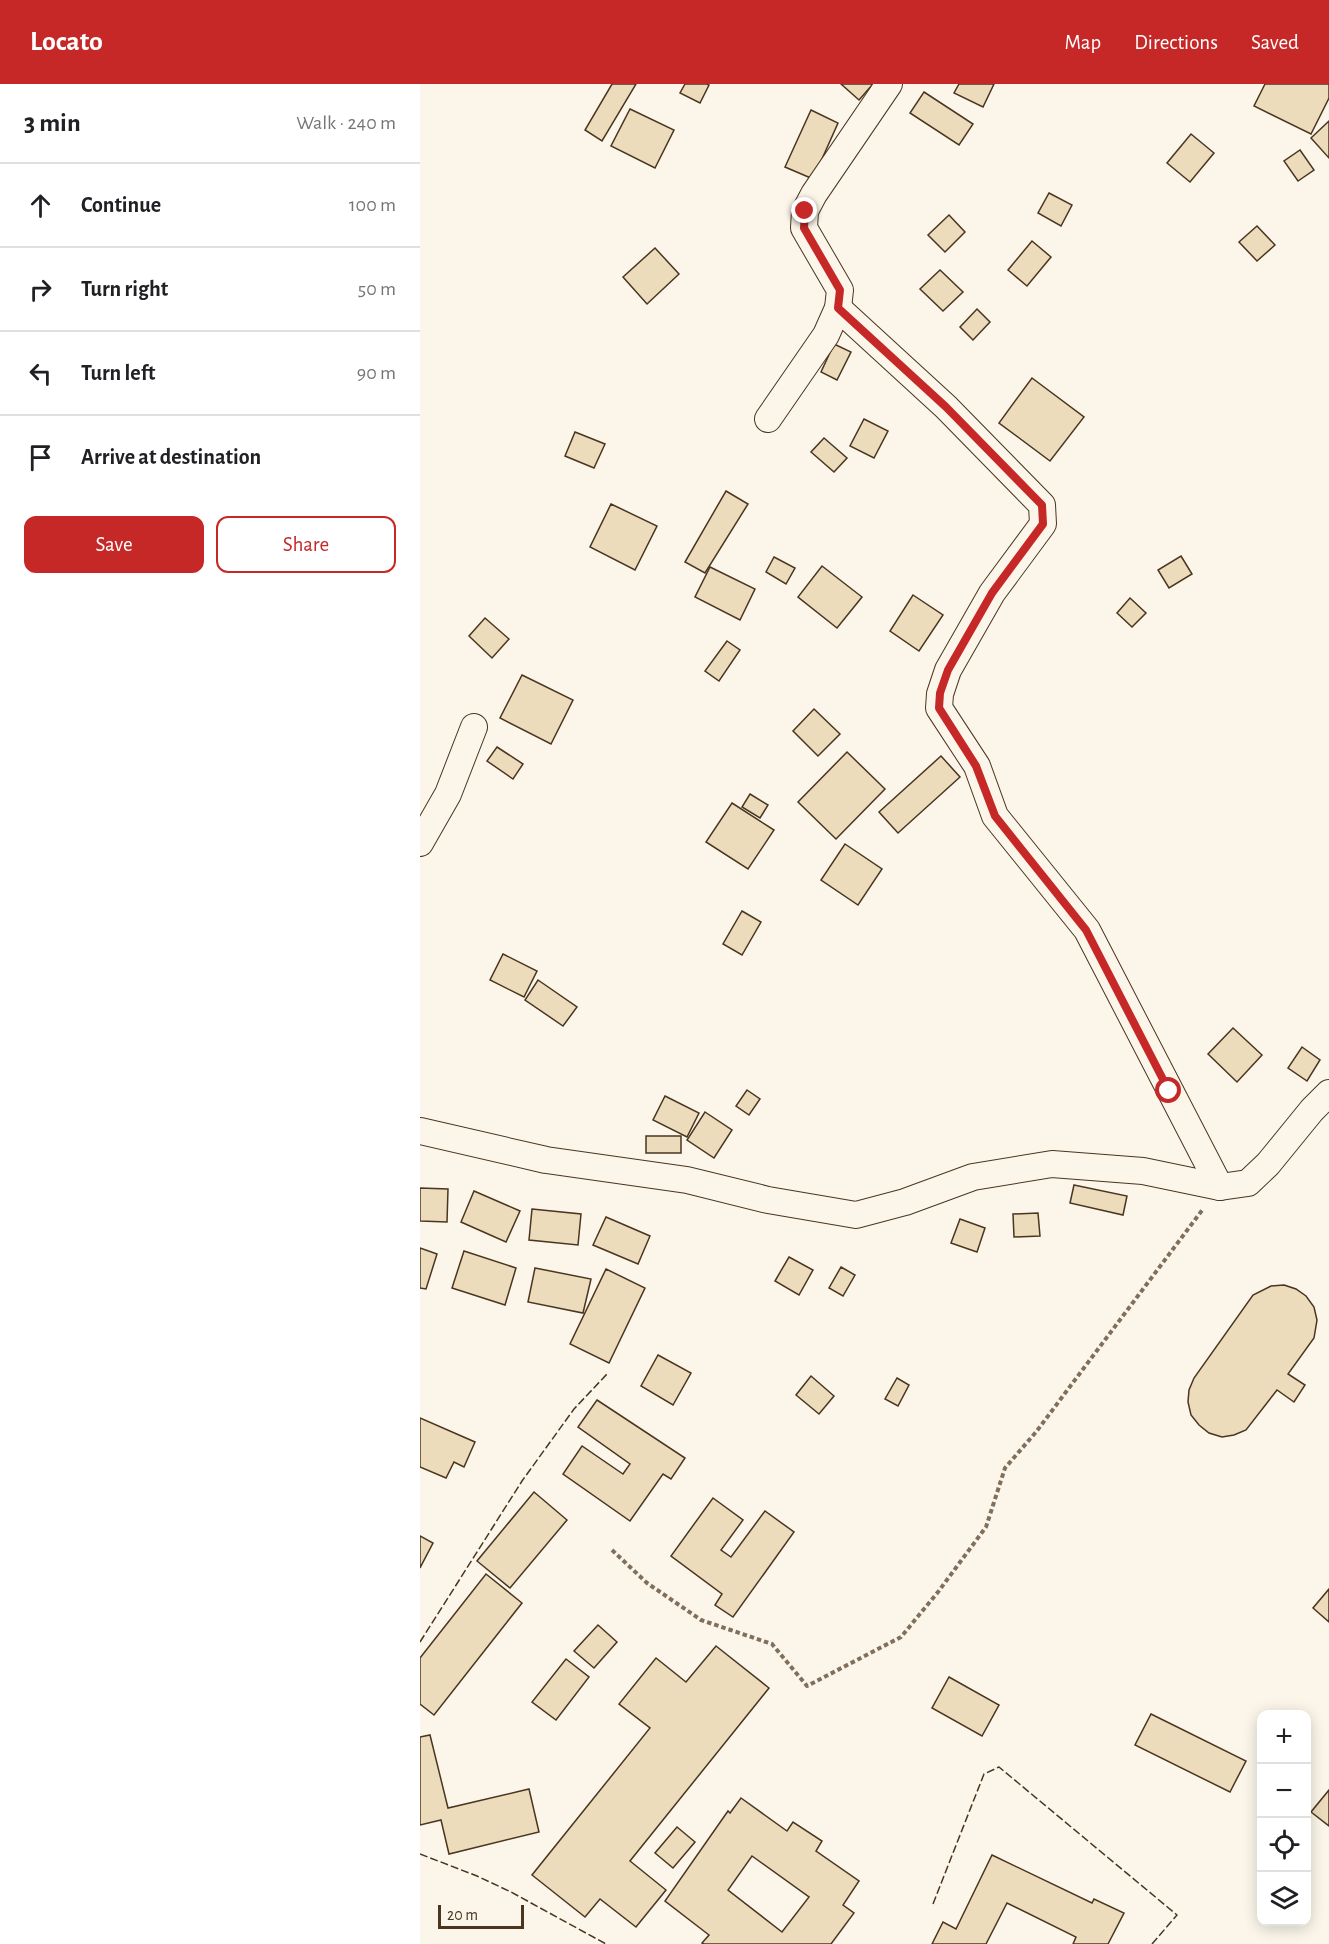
<!DOCTYPE html>
<meta charset="utf-8">
<style>
:root{--surface:#fff;--page:#f2f2f2;--text:#202124;--muted:#757577;--line:#e0e0e0;--accent:#c62828}
body{margin:0;font-family:"Alegreya Sans",sans-serif;background:var(--page);color:var(--text)}
.controls{position:absolute;right:18px;bottom:18px;display:grid;overflow:hidden;border-radius:12px;box-shadow:0 3px 15px #0003}
.controls button{width:54px;height:54px;display:grid;place-items:center;padding:0;border:0;border-bottom:2px solid var(--line);background:var(--surface);color:var(--text);font:30px sans-serif}
.scale{position:absolute;left:18px;bottom:15px;width:86px;box-sizing:border-box;padding-left:6px;border:3px solid #4a3520;border-top:0;font-size:16px;line-height:21px;white-space:nowrap;color:#4a3520;-webkit-text-stroke:4px #fbf6e9;paint-order:stroke}
.stop{position:absolute;width:18px;height:18px;margin:-14px;border:4px solid #c62828;border-radius:50%;background:#fff}
.stop.end{background:#c62828;border-color:#fff;box-shadow:0 2px 6px #0008}
.list{margin:0;padding:0;list-style:none}
h2{display:flex;justify-content:space-between;align-items:center;height:78px;margin:0;padding:0 24px;font-size:26px}
h2 small{font-size:20px;font-weight:400;color:var(--muted)}
.list li{display:grid;grid-template-columns:39px 1fr auto;gap:18px;align-items:center;box-sizing:border-box;height:84px;padding:0 24px;border-top:2px solid var(--line)}
.list b{display:block;font-size:22px;white-space:nowrap}
.list em{font-size:20px;font-style:normal;color:var(--muted)}
.actions{display:flex;gap:12px;padding:18px 24px}
.actions a{flex:1;padding:14px 0;border:2px solid var(--accent);border-radius:12px;text-align:center;font-size:21px;color:var(--accent)}
.actions .main{background:var(--accent);color:#fff}
.icon{flex:none;width:33px;height:33px;fill:none;stroke:currentColor;stroke-width:2;stroke-linecap:round;stroke-linejoin:round}
.map{position:relative;flex:none;width:909px;height:1860px;overflow:hidden}
header{display:flex;align-items:center;gap:36px;box-sizing:border-box;height:84px;padding:0 30px;background:var(--accent);color:#fff}
header strong{font-size:28px}
nav{display:flex;gap:33px;margin-inline-start:auto;font-size:21px}
main{display:flex}
aside{flex:1;background:var(--surface)}
.map>svg:first-child{display:block}
</style>
<header>
<strong>Locato</strong>
<nav><a>Map</a><a>Directions</a><a>Saved</a></nav>
</header>
<main>
<aside>
<h2>3 min<small>Walk · 240 m</small></h2>
<ul class="list">
<li><svg class="icon" aria-label="ahead" viewBox="0 0 24 24"><path d="M12 20V5M6 11l6-6 6 6"/></svg><div><b>Continue</b></div><em>100 m</em></li>
<li><svg class="icon" aria-label="right" viewBox="0 0 24 24"><path d="M7 20v-9h11M14 6l5 5-5 5"/></svg><div><b>Turn right</b></div><em>50 m</em></li>
<li><svg class="icon" aria-label="left" viewBox="0 0 24 24"><path d="M17 20v-9H6M10 6l-5 5 5 5"/></svg><div><b>Turn left</b></div><em>90 m</em></li>
<li><svg class="icon" aria-label="arrive" viewBox="0 0 24 24"><path d="M6 21V4h12l-3 4 3 4H6"/></svg><div><b>Arrive at destination</b></div></li>
</ul>
<div class="actions"><a class="main">Save</a><a>Share</a></div>
</aside>
<div class="map">
<svg width="909" height="1860" viewBox="0 0 909 1860">
<rect width="100%" height="100%" fill="#fbf6e9"/>
<!-- building -->
<g fill="#ecdcbc" stroke="#4a3520" stroke-width="1.5" fill-rule="evenodd">
<path d="M192,0H216L182,57L165,46Z"/>
<path d="M265,0H287L289,1L280,19L260,9Z"/>
<path d="M421,0H453L439,16Z"/>
<path d="M539,0H574L563,23L534,9Z"/>
<path d="M845,0H909V14L891,50L834,22Z"/>
<path d="M504,8L553,40L539,61L490,29Z"/>
<path d="M210,25L254,46L235,84L191,62Z"/>
<path d="M391,26L418,39L393,95L365,83Z"/>
<path d="M909,37V74L891,54Z"/>
<path d="M771,50L794,69L770,98L747,79Z"/>
<path d="M880,66L894,86L878,97L864,77Z"/>
<path d="M629,109L652,121L641,142L618,129Z"/>
<path d="M529,131L545,148L525,168L508,151Z"/>
<path d="M837,142L855,161L837,177L819,158Z"/>
<path d="M612,157L631,173L607,202L588,186Z"/>
<path d="M235,164L259,190L227,220L203,193Z"/>
<path d="M520,186L543,208L523,227L500,205Z"/>
<path d="M557,225L570,238L553,256L540,243Z"/>
<path d="M414,260L431,268L417,296L401,288Z"/>
<path d="M612,294L664,333L630,377L579,339Z"/>
<path d="M444,335L468,347L454,374L430,362Z"/>
<path d="M155,348L185,360L174,384L145,372Z"/>
<path d="M404,354L427,374L414,388L391,368Z"/>
<path d="M306,407L328,420L285,489L265,478Z"/>
<path d="M191,420L237,442L215,486L170,463Z"/>
<path d="M761,472L772,490L749,504L738,486Z"/>
<path d="M354,473L375,484L366,500L346,488Z"/>
<path d="M402,482L442,513L417,544L378,513Z"/>
<path d="M290,483L335,505L320,536L275,513Z"/>
<path d="M493,511L523,531L499,567L470,547Z"/>
<path d="M710,514L726,529L712,543L697,529Z"/>
<path d="M65,534L89,555L72,574L49,552Z"/>
<path d="M307,557L320,566L299,597L285,587Z"/>
<path d="M102,591L153,616L131,660L80,634Z"/>
<path d="M394,625L420,650L398,672L373,647Z"/>
<path d="M77,663L103,680L93,695L67,677Z"/>
<path d="M427,668L465,705L416,755L378,718Z"/>
<path d="M521,672L540,693L478,749L459,728Z"/>
<path d="M330,710L348,721L340,734L322,723Z"/>
<path d="M312,719L354,746L328,785L286,758Z"/>
<path d="M425,760L462,785L438,821L401,796Z"/>
<path d="M322,827L341,838L322,871L303,860Z"/>
<path d="M83,870L117,887L104,913L70,896Z"/>
<path d="M118,896L157,923L143,942L105,916Z"/>
<path d="M813,944L842,971L817,998L788,970Z"/>
<path d="M882,963L900,976L887,997L868,984Z"/>
<path d="M327,1006L340,1015L329,1031L316,1022Z"/>
<path d="M245,1012L279,1029L267,1053L233,1036Z"/>
<path d="M285,1028L312,1046L294,1074L267,1056Z"/>
<rect x="226" y="1052" width="35" height="17"/>
<path d="M654,1101L707,1112L703,1131L650,1119Z"/>
<path d="M0,1104L28,1105L27,1138L0,1137Z"/>
<path d="M54,1107L100,1127L86,1158L41,1138Z"/>
<path d="M112,1125L161,1130L158,1161L109,1156Z"/>
<path d="M618,1129L620,1152L594,1153L593,1130Z"/>
<path d="M186,1133L230,1152L218,1180L173,1161Z"/>
<path d="M540,1135L565,1144L557,1168L531,1159Z"/>
<path d="M0,1164L17,1170L6,1205L0,1204Z"/>
<path d="M44,1167L96,1184L85,1221L32,1204Z"/>
<path d="M369,1173L393,1186L379,1211L355,1197Z"/>
<path d="M421,1183L435,1191L423,1212L409,1204Z"/>
<path d="M115,1184L171,1195L163,1229L108,1218Z"/>
<path d="M186,1185L225,1204L189,1279L150,1260Z"/>
<path d="M864,1201L876,1205L886,1212L894,1223L897,1236L894,1254L868,1290L885,1301L874,1318L857,1306L826,1346L814,1351L802,1353L789,1349L779,1341L771,1331L768,1318L769,1306L774,1294L833,1211L851,1202Z"/>
<path d="M238,1271L271,1289L253,1321L221,1302Z"/>
<path d="M391,1292L414,1312L399,1330L376,1311Z"/>
<path d="M477,1294L489,1301L478,1322L465,1315Z"/>
<path d="M177,1316L265,1374L251,1395L243,1390L210,1437L143,1390L162,1362L203,1390L210,1380L158,1343Z"/>
<path d="M0,1334L55,1358L44,1383L34,1378L26,1394L0,1383Z"/>
<path d="M114,1408L147,1436L90,1504L57,1477Z"/>
<path d="M293,1414L323,1436L301,1466L311,1473L345,1427L374,1448L313,1533L295,1521L302,1510L251,1472Z"/>
<path d="M0,1452L13,1459L0,1484Z"/>
<path d="M66,1490L102,1519L14,1631L0,1620V1574Z"/>
<path d="M909,1505V1538L893,1524Z"/>
<path d="M178,1541L197,1558L174,1584L154,1567Z"/>
<path d="M296,1562L349,1604L210,1777L246,1806L216,1843L180,1815L165,1833L112,1791L230,1644L199,1620L236,1574L266,1598Z"/>
<path d="M146,1575L169,1593L136,1636L112,1618Z"/>
<path d="M529,1593L579,1621L562,1652L512,1624Z"/>
<path d="M731,1630L826,1677L810,1708L715,1661Z"/>
<path d="M10,1651L28,1724L109,1705L119,1748L29,1770L21,1736L0,1741V1653Z"/>
<path d="M909,1706V1742L891,1728Z"/>
<path d="M321,1714L367,1747L373,1738L402,1757L396,1767L439,1797L423,1821L434,1829L411,1860H284L282,1859L289,1851L245,1817L308,1727L310,1729ZM332,1772L389,1813L362,1848L308,1806Z"/>
<path d="M257,1743L275,1758L253,1784L235,1769Z"/>
<path d="M572,1771L672,1819L674,1815L704,1829L688,1860H653L656,1853L587,1819L566,1860H512L523,1838L536,1845Z"/>
</g>
<g fill="none" stroke-linecap="round" stroke-linejoin="round">
<!-- street casing -->
<g stroke="#4a3520" stroke-width="28">
<g id="street">
<path d="M418,224L526,323L622,421L623,440L572,509L528,586L520,610L519,624L557,682L575,732L667,846L800,1103"/>
<path d="M348,335L406,251L418,224L420,206L384,144L385,127L394,110L469,0"/>
<path d="M0,759L28,710L54,643"/>
<path d="M0,1047L126,1076L267,1096L348,1116L436,1131L485,1118L553,1093L632,1080L723,1087L800,1103L828,1099L848,1080L892,1026L909,1009"/>
</g>
</g>
<!-- path -->
<path stroke="#7f6f5c" stroke-width="4" stroke-dasharray="4.5 3" stroke-linecap="butt" d="M192,1466L227,1499L281,1536L352,1560L387,1602L481,1553L518,1508L566,1443L585,1384L616,1348L783,1125"/>
<!-- street -->
<use href="#street" stroke="#fbf6e9" stroke-width="26"/>
<!-- fence -->
<g stroke="#4a3520" stroke-width="1.5" stroke-dasharray="8 3" stroke-linecap="butt">
<path d="M0,1558L102,1397L154,1325L187,1290"/>
<path d="M0,1770L57,1792L91,1808L186,1860"/>
<path d="M513,1820L564,1690L579,1683L757,1831L732,1860"/>
</g>
</g>
<g fill="none" stroke-linecap="round" stroke-linejoin="round">
<!-- route -->
<path stroke="#c62828" stroke-width="8" d="M385,127L384,144L420,206L418,224L526,323L622,421L623,440L572,509L528,586L520,609L519,624L556,682L575,732L666,846L749,1007"/>
</g>
</svg>
<div class="controls">
<button>+</button>
<button>−</button>
<button><svg class="icon" aria-label="locate" viewBox="0 0 24 24"><circle cx="12" cy="12" r="6"/><path d="M12 2v4M12 18v4M2 12h4M18 12h4"/></svg></button>
<button><svg class="icon" aria-label="layers" viewBox="0 0 24 24"><path d="M12 4l9 5-9 5-9-5zM3 14l9 5 9-5"/></svg></button>
</div>
<div class="scale">20 m</div>
<div class="stop" style="left:749px;top:1007px"></div>
<div class="stop end" style="left:385px;top:127px"></div>
</div>
</main>
